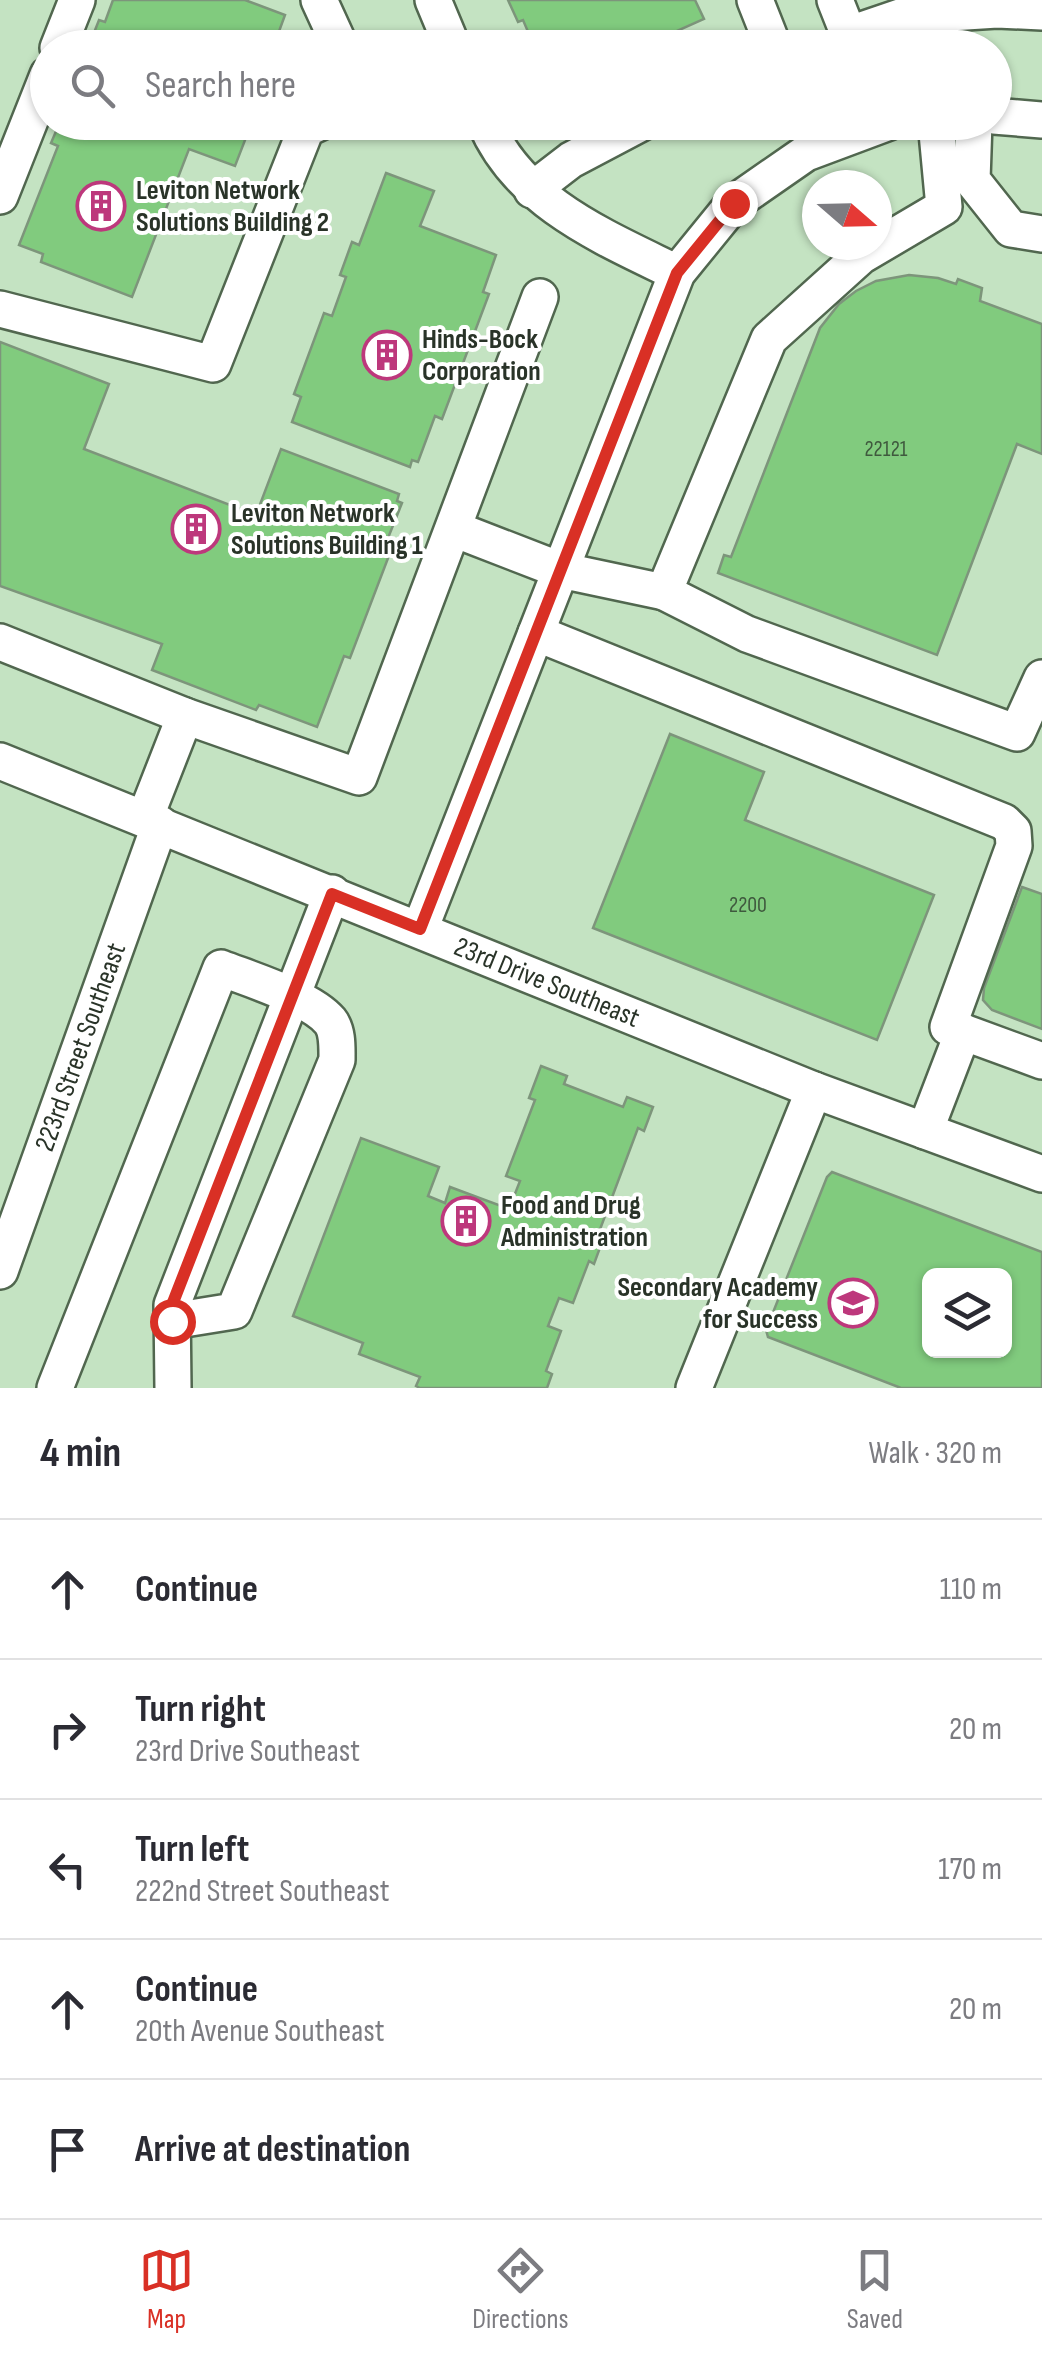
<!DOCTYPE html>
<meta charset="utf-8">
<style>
:root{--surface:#fff;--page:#f7f7f7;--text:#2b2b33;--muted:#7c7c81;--line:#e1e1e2;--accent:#d93025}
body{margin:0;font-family:"Sofia Sans Condensed",sans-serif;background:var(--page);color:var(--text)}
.controls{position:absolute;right:30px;bottom:30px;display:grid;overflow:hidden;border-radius:15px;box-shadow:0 2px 8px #0004}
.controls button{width:90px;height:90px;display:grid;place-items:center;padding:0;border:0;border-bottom:2px solid var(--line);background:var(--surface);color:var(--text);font:50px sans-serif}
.compass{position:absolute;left:802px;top:170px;width:90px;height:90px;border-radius:50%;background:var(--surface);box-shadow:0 2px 8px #0004;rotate:110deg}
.stop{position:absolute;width:30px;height:30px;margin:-22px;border:8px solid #d93025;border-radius:50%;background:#fff}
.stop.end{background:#d93025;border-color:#fff;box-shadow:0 2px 10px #0008}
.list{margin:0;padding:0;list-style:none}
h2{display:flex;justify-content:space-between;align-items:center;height:130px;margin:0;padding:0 40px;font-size:42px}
h2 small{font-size:32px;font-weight:400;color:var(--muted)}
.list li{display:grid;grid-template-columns:65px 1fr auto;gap:30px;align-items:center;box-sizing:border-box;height:140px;padding:0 40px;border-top:2px solid var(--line)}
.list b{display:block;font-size:38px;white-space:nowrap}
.list p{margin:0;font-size:32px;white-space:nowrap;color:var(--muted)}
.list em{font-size:32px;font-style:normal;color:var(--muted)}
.icon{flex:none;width:55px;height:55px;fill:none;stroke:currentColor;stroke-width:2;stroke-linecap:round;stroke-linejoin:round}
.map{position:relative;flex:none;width:1042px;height:1388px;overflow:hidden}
.search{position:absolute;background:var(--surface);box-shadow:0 2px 8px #0004;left:30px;right:30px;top:30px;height:110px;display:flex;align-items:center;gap:25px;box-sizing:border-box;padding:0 35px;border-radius:55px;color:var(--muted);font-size:38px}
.sheet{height:830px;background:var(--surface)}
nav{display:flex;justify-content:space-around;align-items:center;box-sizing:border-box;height:140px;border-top:2px solid var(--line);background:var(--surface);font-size:28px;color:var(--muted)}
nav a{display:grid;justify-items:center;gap:5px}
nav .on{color:var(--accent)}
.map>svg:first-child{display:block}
</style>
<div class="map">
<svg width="1042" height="1388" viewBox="0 0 1042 1388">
<rect width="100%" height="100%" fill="#d3edd1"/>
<!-- built -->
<path fill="#c4e3c2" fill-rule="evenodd" d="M0,0H1042V1388H0ZM48,48H994V122H48ZM817,185H877V245H817ZM930,1276H1004V1350H930Z"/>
<!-- building -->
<g fill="#81cb7e" stroke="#7d957b" stroke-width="2.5" fill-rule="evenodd">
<path d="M113,0H245L285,15L274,45L281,48H88L99,20L105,22Z"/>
<path d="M508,0H695L704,19L639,48H535L523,20L518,22Z"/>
<path d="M60,122H252L235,166L189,149L132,297L41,262L43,254L19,245L58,146L51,143Z"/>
<path d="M386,173L434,191L420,226L496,255L483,292L489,294L442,419L435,416L418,462L412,460L410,467L292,422L301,397L294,394L324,313L332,316L346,277L340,275L352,242L359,245Z"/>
<path d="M909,275L938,278L956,284L958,279L982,288L980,301L1042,324V454L1017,444L937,655L718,573L724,555L731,557L820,328L839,304L856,291L876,281Z"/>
<path d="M0,342L109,384L84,449L256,515L281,449L399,494L397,501L402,503L386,543L393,545L350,658L344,656L317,727L259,705L256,710L152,670L162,644L0,586Z"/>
<path d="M670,734L764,772L745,820L934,895L877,1040L593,928Z"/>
<path d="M1022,887L1042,894V1029L992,1010L983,1000L984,988Z"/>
<path d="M541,1066L567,1076L564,1084L623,1107L627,1097L653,1107L644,1131L638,1128L599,1232L605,1234L594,1264L589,1261L573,1303L559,1298L548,1326L561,1331L546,1371L552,1374L547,1388H420L416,1386L420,1377L359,1354L363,1343L293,1316L361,1138L439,1167L428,1196L445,1203L450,1187L509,1209L520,1181L506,1176L535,1100L529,1098Z"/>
<path d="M832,1172L1042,1252V1388H901L768,1337L766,1330L827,1177ZM930,1276H1004V1350H930Z"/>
</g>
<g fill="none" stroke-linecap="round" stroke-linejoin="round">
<!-- minor casing -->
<g stroke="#51674f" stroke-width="40">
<g id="minor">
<path d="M319,0L341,48"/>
<path d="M433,0L453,48"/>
<path d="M755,0L774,48"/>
<path d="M835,0L854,48"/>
<path d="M850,34L903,16L997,10L1042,12"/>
<path d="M58,48L77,0"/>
<path d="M994,116L1042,120"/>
<path d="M485,122C519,203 604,237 677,273"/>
<path d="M936,122L944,207L861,256L769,339L664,592L747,634L1017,733L1042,678"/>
<path d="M974,122L972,180L1011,229L1042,234"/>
<path d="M532,190L571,160L643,122"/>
<path d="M0,196L48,75"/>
<path d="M0,309L213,364L306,129L321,122"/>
<path d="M454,529L560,570L664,592"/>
<path d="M536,633L1004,822L1013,831L1014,846L948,1027L963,1032"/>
<path d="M0,642L185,716L359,777L540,297"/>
<path id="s1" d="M0,761L814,1090L1042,1174"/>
<path d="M145,818L185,716"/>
<path d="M420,929L677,273L734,203L806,153L889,122"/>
<path d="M925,1131L963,1032L1042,1061"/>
<path id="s2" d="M0,1271L160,824"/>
<path d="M55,1388L221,968C249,979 311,998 330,1021C338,1031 337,1048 337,1060L234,1311L172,1321"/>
<path d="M173,1388L172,1305L332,893"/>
<path d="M694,1388L814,1090"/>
</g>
</g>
<!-- minor -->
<use href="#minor" stroke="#fff" stroke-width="35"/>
</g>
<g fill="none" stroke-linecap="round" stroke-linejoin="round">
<!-- route -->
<path stroke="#d93025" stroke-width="12" d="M172,1321V1305L332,894L420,929L677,273L734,203"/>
</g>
<!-- icons -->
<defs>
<g id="building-ring" transform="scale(2.5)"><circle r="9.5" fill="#fff" stroke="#bd387c" stroke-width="1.5"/><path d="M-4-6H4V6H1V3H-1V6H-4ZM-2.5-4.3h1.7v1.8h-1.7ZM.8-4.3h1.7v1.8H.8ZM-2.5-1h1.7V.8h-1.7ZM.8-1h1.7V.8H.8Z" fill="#bd387c"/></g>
<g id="school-ring" transform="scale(2.5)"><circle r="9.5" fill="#fff" stroke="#bd387c" stroke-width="1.5"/><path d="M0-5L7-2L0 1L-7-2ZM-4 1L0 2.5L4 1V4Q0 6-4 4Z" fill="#bd387c"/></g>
</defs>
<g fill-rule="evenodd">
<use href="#building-ring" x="101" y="206"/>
<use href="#building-ring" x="387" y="355"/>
<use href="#building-ring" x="196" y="529"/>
<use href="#building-ring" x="466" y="1221"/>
<use href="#school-ring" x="853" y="1303"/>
</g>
<g text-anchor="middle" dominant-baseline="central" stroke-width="8" stroke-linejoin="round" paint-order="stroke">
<!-- number labels -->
<g font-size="22" fill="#3f593e">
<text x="886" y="449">22121</text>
<text x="748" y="905">2200</text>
</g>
<!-- poi labels -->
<g font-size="28" font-weight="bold" fill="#293328" stroke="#fff" text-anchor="start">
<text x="136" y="190">Leviton Network<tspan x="136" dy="32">Solutions Building 2</tspan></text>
<text x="422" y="339">Hinds-Bock<tspan x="422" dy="32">Corporation</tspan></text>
<text x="231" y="513">Leviton Network<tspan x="231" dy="32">Solutions Building 1</tspan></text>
<text x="501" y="1205">Food and Drug<tspan x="501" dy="32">Administration</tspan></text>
<text x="818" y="1287" text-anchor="end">Secondary Academy<tspan x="818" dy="32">for Success</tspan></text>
</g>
<!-- street labels -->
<g font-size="28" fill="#293328" stroke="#fff">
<text stroke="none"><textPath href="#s1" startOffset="590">23rd Drive Southeast</textPath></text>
<text stroke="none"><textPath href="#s2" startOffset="238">223rd Street Southeast</textPath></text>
</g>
</g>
</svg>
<div class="controls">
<button><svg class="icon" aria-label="layers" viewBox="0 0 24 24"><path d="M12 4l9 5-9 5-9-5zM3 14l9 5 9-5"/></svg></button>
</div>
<svg class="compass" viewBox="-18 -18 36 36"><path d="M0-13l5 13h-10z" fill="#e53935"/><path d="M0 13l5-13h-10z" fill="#7c7c81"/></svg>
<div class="stop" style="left:172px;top:1321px"></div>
<div class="stop end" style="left:734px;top:203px"></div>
<div class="search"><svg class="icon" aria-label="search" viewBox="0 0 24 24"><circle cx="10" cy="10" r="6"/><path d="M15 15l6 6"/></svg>Search here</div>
</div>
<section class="sheet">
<h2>4 min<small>Walk · 320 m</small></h2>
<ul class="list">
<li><svg class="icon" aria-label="ahead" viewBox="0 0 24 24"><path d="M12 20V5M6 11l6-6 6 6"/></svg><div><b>Continue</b></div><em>110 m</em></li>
<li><svg class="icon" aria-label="right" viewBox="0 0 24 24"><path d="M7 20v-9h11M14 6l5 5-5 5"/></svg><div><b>Turn right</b><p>23rd Drive Southeast</p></div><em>20 m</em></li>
<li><svg class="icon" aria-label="left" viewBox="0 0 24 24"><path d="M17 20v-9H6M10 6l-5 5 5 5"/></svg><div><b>Turn left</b><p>222nd Street Southeast</p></div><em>170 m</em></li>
<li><svg class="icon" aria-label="ahead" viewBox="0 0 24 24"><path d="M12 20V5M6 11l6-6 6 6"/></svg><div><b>Continue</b><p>20th Avenue Southeast</p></div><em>20 m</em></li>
<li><svg class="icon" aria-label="arrive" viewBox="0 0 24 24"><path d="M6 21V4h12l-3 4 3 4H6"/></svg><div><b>Arrive at destination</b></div></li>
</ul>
</section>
<nav>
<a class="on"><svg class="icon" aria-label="map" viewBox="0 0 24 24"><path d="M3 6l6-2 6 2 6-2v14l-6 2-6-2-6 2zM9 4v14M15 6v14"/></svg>Map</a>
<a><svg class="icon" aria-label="directions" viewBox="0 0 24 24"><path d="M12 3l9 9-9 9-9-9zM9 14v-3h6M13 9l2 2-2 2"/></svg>Directions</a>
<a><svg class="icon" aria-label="saved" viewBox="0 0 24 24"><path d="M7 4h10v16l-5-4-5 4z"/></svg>Saved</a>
</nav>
